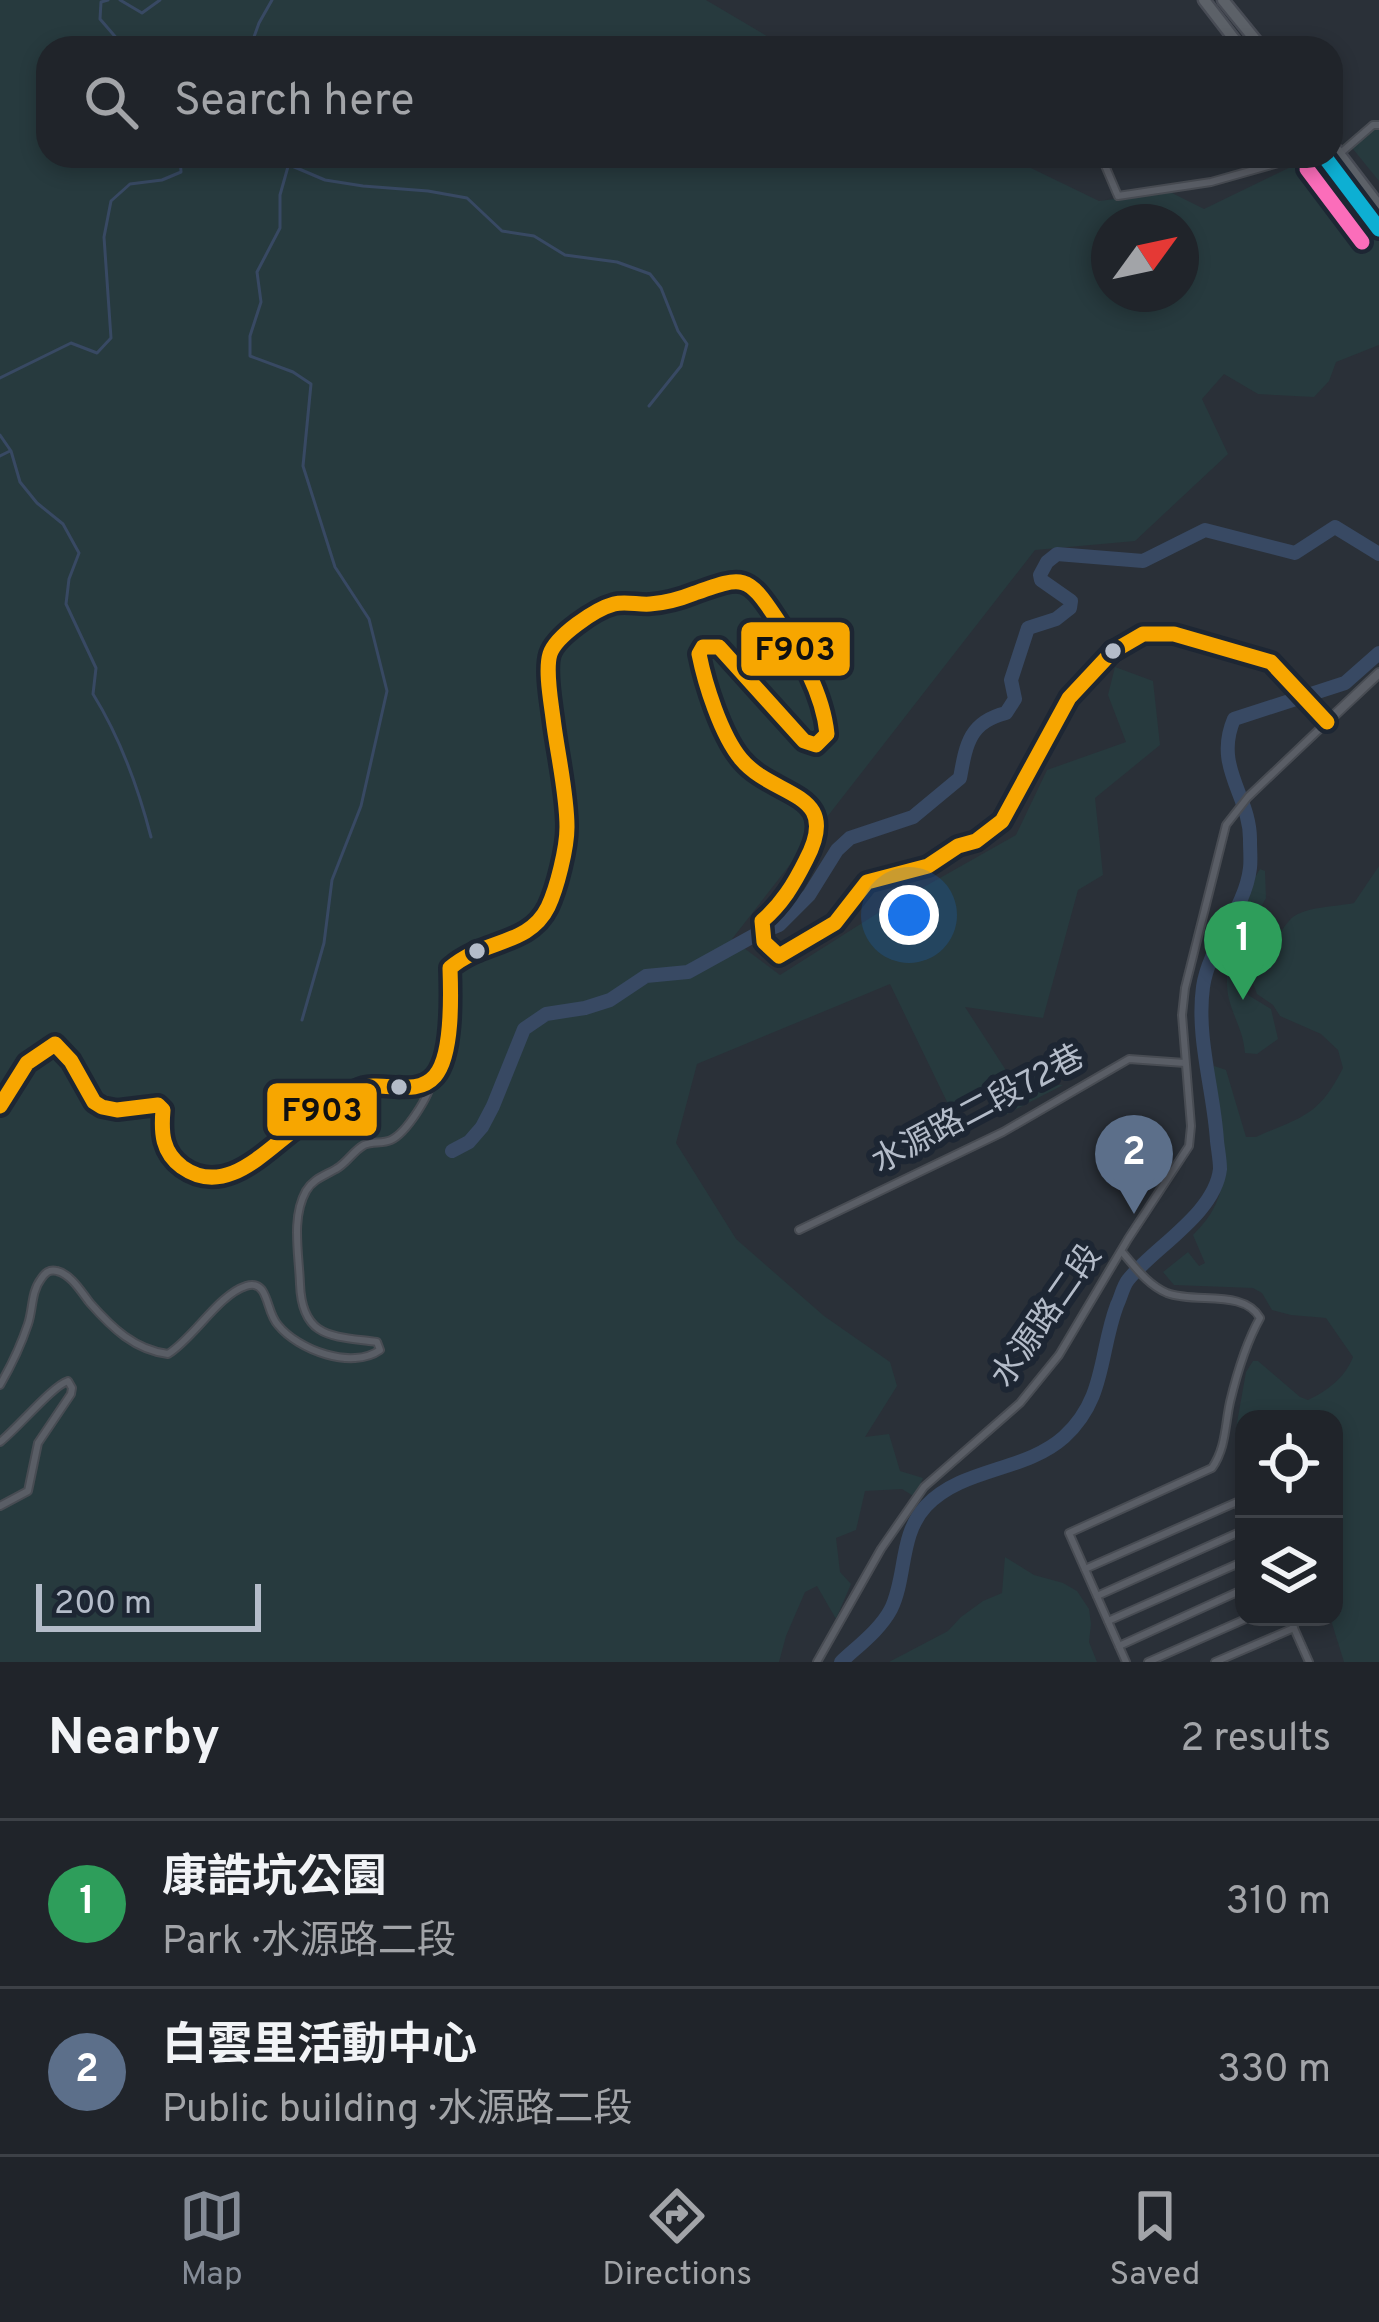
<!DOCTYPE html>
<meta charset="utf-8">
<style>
:root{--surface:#20242a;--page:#2d3036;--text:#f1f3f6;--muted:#a2a4a8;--line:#3d4147;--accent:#848b96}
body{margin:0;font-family:Overpass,"Noto Sans TC",sans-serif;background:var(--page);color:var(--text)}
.controls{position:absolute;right:36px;bottom:36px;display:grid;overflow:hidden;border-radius:24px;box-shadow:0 6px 18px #0003}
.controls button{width:108px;height:108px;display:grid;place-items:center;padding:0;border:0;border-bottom:3px solid var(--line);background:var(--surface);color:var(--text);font:60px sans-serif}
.compass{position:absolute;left:1091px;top:204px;width:108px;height:108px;border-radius:50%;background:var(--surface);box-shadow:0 6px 18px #0003;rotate:57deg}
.scale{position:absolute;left:36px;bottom:30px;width:225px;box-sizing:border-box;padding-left:12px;border:6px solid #b4bcc9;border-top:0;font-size:33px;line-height:42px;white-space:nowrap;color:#b4bcc9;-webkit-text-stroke:9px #1d2633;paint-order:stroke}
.you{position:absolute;left:909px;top:915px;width:42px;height:42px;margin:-30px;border:9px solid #fff;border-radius:50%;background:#1a73e8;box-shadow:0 0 0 18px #1a73e833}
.badge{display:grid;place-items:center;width:78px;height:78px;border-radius:50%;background:var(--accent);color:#fff;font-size:39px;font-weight:700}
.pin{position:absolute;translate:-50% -99px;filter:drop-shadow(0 3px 6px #0008)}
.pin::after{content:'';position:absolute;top:63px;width:42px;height:36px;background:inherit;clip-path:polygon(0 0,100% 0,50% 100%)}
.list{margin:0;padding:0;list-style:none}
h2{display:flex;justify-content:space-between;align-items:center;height:156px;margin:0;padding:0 48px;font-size:51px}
h2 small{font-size:39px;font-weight:400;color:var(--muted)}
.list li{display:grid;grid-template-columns:78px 1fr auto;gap:36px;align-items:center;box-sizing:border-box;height:168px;padding:0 48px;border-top:3px solid var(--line)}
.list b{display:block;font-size:45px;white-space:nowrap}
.list p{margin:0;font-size:39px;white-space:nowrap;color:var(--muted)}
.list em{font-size:39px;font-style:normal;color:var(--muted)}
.icon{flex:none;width:66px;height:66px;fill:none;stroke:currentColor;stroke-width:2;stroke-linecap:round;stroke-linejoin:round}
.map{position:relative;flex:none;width:1379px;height:1662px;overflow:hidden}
.search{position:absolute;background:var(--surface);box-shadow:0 6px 18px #0003;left:36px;right:36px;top:36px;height:132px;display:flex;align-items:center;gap:30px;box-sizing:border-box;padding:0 42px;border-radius:36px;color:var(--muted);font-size:45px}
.sheet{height:492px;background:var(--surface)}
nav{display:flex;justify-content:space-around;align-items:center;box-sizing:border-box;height:168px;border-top:3px solid var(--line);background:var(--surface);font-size:33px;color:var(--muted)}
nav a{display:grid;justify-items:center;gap:6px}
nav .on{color:var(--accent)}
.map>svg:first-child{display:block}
</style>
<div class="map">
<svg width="1379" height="1662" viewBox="0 0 1379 1662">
<rect width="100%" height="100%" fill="#2a3038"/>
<!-- green -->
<g fill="#273a3e" fill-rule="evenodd">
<path d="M0,0H706L787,48H48V156H1006L1099,201L1170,192L1204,209L1313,156L1329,163L1379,229V345L1336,362L1329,381L1314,397L1258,394L1224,374L1202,399L1228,454L1135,541L1035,550L732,939L780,975L878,913L1016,835L1047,770L1126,742L1108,695L1115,667L1153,681L1160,745L1095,798L1103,875L1078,890L1043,1018L965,1007L1009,1075L1032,1070L1049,1085H1063L1003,1116L993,1095L950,1108L890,984L697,1064L676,1143L736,1239L824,1316L890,1362L897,1386L865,1437L889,1434L900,1471L923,1478L915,1497L902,1489L865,1491L856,1530L836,1538L840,1572L851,1584L836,1619L817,1586L805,1592L786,1636L779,1662H0ZM1109,222H1181V294H1109Z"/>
<path d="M1373,125H1379V181L1349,144Z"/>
<path d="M1379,866V1662H1344L1330,1617H1334V1419H1244V1439L1235,1434L1246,1372L1253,1361H1258L1300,1397L1308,1400C1327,1391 1345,1378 1353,1357L1326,1318L1291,1315L1272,1310L1262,1293L1253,1288L1174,1285L1163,1272L1188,1252L1199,1266L1205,1263L1193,1235C1248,1183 1212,1129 1214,1066L1226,1070L1246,1137H1256C1303,1116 1318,1117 1343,1068L1338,1050L1321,1034L1280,1016L1273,1005L1257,994L1251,978L1245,950L1232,931L1251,884L1260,869L1265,871L1266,898L1246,935L1256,950L1264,951C1277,942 1279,932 1289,921C1301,906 1336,907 1354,903Z"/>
<path d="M1237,948C1246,960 1245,980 1248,995L1271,1009L1278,1039L1257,1054L1245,1053C1243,1029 1233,1018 1228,995C1226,981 1228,968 1224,955Z"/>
<path d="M1005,1557L1034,1575L1063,1583L1077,1591L1089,1609L1091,1624L1089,1642L1097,1662H889L948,1631L961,1617L983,1601L1002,1593Z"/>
</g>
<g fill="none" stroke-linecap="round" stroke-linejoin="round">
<!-- stream -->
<g stroke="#384963" stroke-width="3">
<path d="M108,0L101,2L100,19L125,48"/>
<path d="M120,0L142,13L160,0"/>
<path d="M250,48L259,23L272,0"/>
<path d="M291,156L280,195V228L257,272L261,302L250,336V356L293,372L311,384L303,466L335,567L369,619L387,691L361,806L332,880L324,943L302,1020"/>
<path d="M292,166L325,180L363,186L428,191L467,198L502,231L534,236L565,255L617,262L650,274L661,288L678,331L687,344L681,366L649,406"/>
<path d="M0,378L71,343L97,353L111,338L104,237L111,201L130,184L162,180L181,172L180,156"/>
<path d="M0,435L11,451L20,482L37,503L63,524L79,553L69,579L66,604L96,668L93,694C121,739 138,787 151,837"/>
<path d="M0,456L10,451"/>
</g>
<!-- river -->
<g stroke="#384963" stroke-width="14">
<path d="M452,1151L469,1142L482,1127L493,1106L524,1029L546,1014L585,1008L610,1000L646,976L688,972L755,935L779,925L809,895L837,850L850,838L913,817L960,778C966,745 969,722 1006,713L1015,699L1011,680L1028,628L1056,619L1070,608L1071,601L1041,580L1040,575L1047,562L1057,554L1143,561L1205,530L1295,553L1335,527L1379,554"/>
<path d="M841,1662C858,1646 880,1630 891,1609C907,1576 899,1535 926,1506C963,1467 1025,1472 1064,1437C1106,1399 1099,1353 1117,1305C1121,1297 1123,1286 1128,1280C1153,1248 1215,1214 1220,1169C1220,1160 1218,1150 1217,1141C1214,1091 1196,1038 1203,987C1209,945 1245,910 1250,868C1251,860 1250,850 1250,841C1251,796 1213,768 1234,719L1345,683L1379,653"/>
</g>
<!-- minor casing -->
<g stroke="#484c53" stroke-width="10">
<g id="minor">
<path d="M1101,156L1118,196L1211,182L1303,156"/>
<path d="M1329,163L1373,125H1379"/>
<path d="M799,1230L1003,1132L1129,1059L1185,1063"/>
<path d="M1123,1253C1136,1268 1148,1285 1167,1293C1196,1304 1244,1289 1260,1318C1246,1343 1237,1373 1230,1402C1225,1425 1226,1448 1212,1468L1069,1533L1126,1662"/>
<path d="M0,1385C11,1366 21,1345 28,1324C33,1310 31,1292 41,1279C45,1273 49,1269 57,1271C71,1274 82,1293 90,1303C112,1328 135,1350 168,1354C194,1338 218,1295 246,1286C252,1284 257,1284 262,1290C269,1300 269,1315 278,1325C298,1350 352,1370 380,1350L377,1342C333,1336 302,1339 300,1284C299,1254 291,1218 306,1191C313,1179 324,1176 336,1169C347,1163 353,1151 364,1145C373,1141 382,1144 391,1140C406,1133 430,1096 432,1079"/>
<path d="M0,1442C18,1428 52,1386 68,1381L72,1388L71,1394L38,1443L28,1491L0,1506"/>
<path d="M1085,1569L1237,1502L1244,1518"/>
<path d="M1097,1596L1244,1530"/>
<path d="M1289,1617L1309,1662"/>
<path d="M1108,1621L1244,1561"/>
<path d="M1119,1646L1244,1589"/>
<path d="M817,1662L881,1549L924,1487L1020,1403L1059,1355L1128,1239L1189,1146L1191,1126L1182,1015L1185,988L1226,825L1248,797L1327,722"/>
<path d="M1148,1662L1250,1617"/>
<path d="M1215,1662L1294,1628"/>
</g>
</g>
<!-- tertiary casing -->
<g stroke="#484c53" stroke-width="12">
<path id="tertiary" d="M0,1106C18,1077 21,1059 55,1044L71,1061L94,1102C114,1119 134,1105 158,1105L163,1110C161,1138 159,1148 182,1167C222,1200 261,1154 292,1131C312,1116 333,1103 355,1090C378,1076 413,1099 434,1077C450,1059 451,992 450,968L465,955L493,943L523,935L536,925L546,911L554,892L567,829L549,690L550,654L569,629L614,604H650L676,600L729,581L746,583L757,589L792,641L825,711L827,734L816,745L804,741L719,647H703L699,654L701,665C713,696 722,735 742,760C760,784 827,796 818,835C817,843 810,853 806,861C796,883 782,906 762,921L764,942L779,956L835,923L867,882L928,866L958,846L976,841L1002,821L1053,723L1069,698L1112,652L1143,634H1174L1271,662L1327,722L1379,673"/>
</g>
<!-- primary casing -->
<g stroke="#484c55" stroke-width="15">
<g id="primary">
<path d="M1204,0L1241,48"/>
<path d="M1223,0L1262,48"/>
<path d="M1331,143L1379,206"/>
<path d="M1324,156L1379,229"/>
</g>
</g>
<!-- minor -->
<use href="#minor" stroke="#5a5e66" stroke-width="6"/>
<!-- tertiary -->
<use href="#tertiary" stroke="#5a5e66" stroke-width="8"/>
<!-- primary -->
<use href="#primary" stroke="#5c6168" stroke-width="10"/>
<!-- bus-1 casing -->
<g stroke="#1d2633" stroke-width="24">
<path id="bus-1" d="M0,1106L27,1063L55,1044L71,1061L94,1102L102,1107L117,1110L158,1105L163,1110C161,1133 162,1152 182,1167C224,1197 262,1154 294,1130C313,1115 334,1100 356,1090C380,1078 415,1099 435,1076C453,1055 451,995 450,968C483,939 529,946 548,907C557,888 567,848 567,827C567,793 557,752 553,718C551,702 545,670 550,654C556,636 595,609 614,604C625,601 639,605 650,604C666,603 680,599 695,593C743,576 747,574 776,618C799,652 823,693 827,734L816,745L804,741L719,647H703L699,654C705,684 721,735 741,759C774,799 843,790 806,860C794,884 782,904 762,921L764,942L779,956L835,923L867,882L928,866L958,846L976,841L1002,821L1069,698L1112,652L1143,634H1174L1271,662L1327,722"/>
</g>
<!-- bus-2 casing -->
<g stroke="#1d2633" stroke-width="24">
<path id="bus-2" d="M1324,156L1379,229"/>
</g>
<!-- bus-3 casing -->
<g stroke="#1d2633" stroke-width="24">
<path id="bus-3" d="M1307,169L1362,242"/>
</g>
<!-- bus-1 -->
<use href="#bus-1" stroke="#f7a600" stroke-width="15"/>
<!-- bus-2 -->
<use href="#bus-2" stroke="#0dafd3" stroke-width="15"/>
<!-- bus-3 -->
<use href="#bus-3" stroke="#fb6dba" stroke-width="15"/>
</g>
<!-- markers -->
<g fill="#b4bcc9" stroke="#1d2633" stroke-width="4.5">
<circle cx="1113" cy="651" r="10"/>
<circle cx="477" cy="951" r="10"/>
<circle cx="399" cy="1087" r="10"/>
</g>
<g text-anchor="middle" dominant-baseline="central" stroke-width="12" stroke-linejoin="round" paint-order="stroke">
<!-- street labels -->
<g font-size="33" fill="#b4bcc9" stroke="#1d2633">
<text transform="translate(979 1111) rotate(-28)">水源路二段72巷</text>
<text transform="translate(1048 1317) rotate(-55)">水源路二段</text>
</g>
</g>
<g stroke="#1d2633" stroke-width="4.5">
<rect x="739" y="620" width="113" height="58" rx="12" fill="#f7a600"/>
<rect x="265" y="1081" width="114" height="57" rx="12" fill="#f7a600"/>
</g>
<g font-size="33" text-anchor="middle" font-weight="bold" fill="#111">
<text x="795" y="660">F903</text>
<text x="322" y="1121">F903</text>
</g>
</svg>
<div class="controls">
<button><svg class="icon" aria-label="locate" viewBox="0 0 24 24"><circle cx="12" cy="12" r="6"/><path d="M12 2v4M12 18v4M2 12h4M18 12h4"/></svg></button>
<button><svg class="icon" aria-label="layers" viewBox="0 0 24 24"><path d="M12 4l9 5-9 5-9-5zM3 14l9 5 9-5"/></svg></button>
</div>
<svg class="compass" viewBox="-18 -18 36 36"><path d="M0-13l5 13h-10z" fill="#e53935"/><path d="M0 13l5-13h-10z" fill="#a2a4a8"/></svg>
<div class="scale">200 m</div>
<div class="you"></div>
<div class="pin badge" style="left:1243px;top:1000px;background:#2e9e5b">1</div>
<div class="pin badge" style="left:1134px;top:1214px;background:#5c6f8a">2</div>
<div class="search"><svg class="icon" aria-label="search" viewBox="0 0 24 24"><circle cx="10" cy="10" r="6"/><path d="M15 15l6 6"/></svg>Search here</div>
</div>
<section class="sheet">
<h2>Nearby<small>2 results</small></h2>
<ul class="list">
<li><span class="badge" style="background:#2e9e5b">1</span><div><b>康誥坑公園</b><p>Park · 水源路二段</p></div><em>310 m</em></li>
<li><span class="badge" style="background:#5c6f8a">2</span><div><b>白雲里活動中心</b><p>Public building · 水源路二段</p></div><em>330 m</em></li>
</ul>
</section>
<nav>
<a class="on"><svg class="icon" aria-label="map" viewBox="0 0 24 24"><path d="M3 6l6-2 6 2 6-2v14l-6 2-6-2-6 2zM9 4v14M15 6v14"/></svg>Map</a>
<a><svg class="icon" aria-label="directions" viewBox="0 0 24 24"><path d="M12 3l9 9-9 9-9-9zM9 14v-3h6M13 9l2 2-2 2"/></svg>Directions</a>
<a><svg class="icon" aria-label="saved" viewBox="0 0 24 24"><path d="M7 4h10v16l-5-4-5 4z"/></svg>Saved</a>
</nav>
